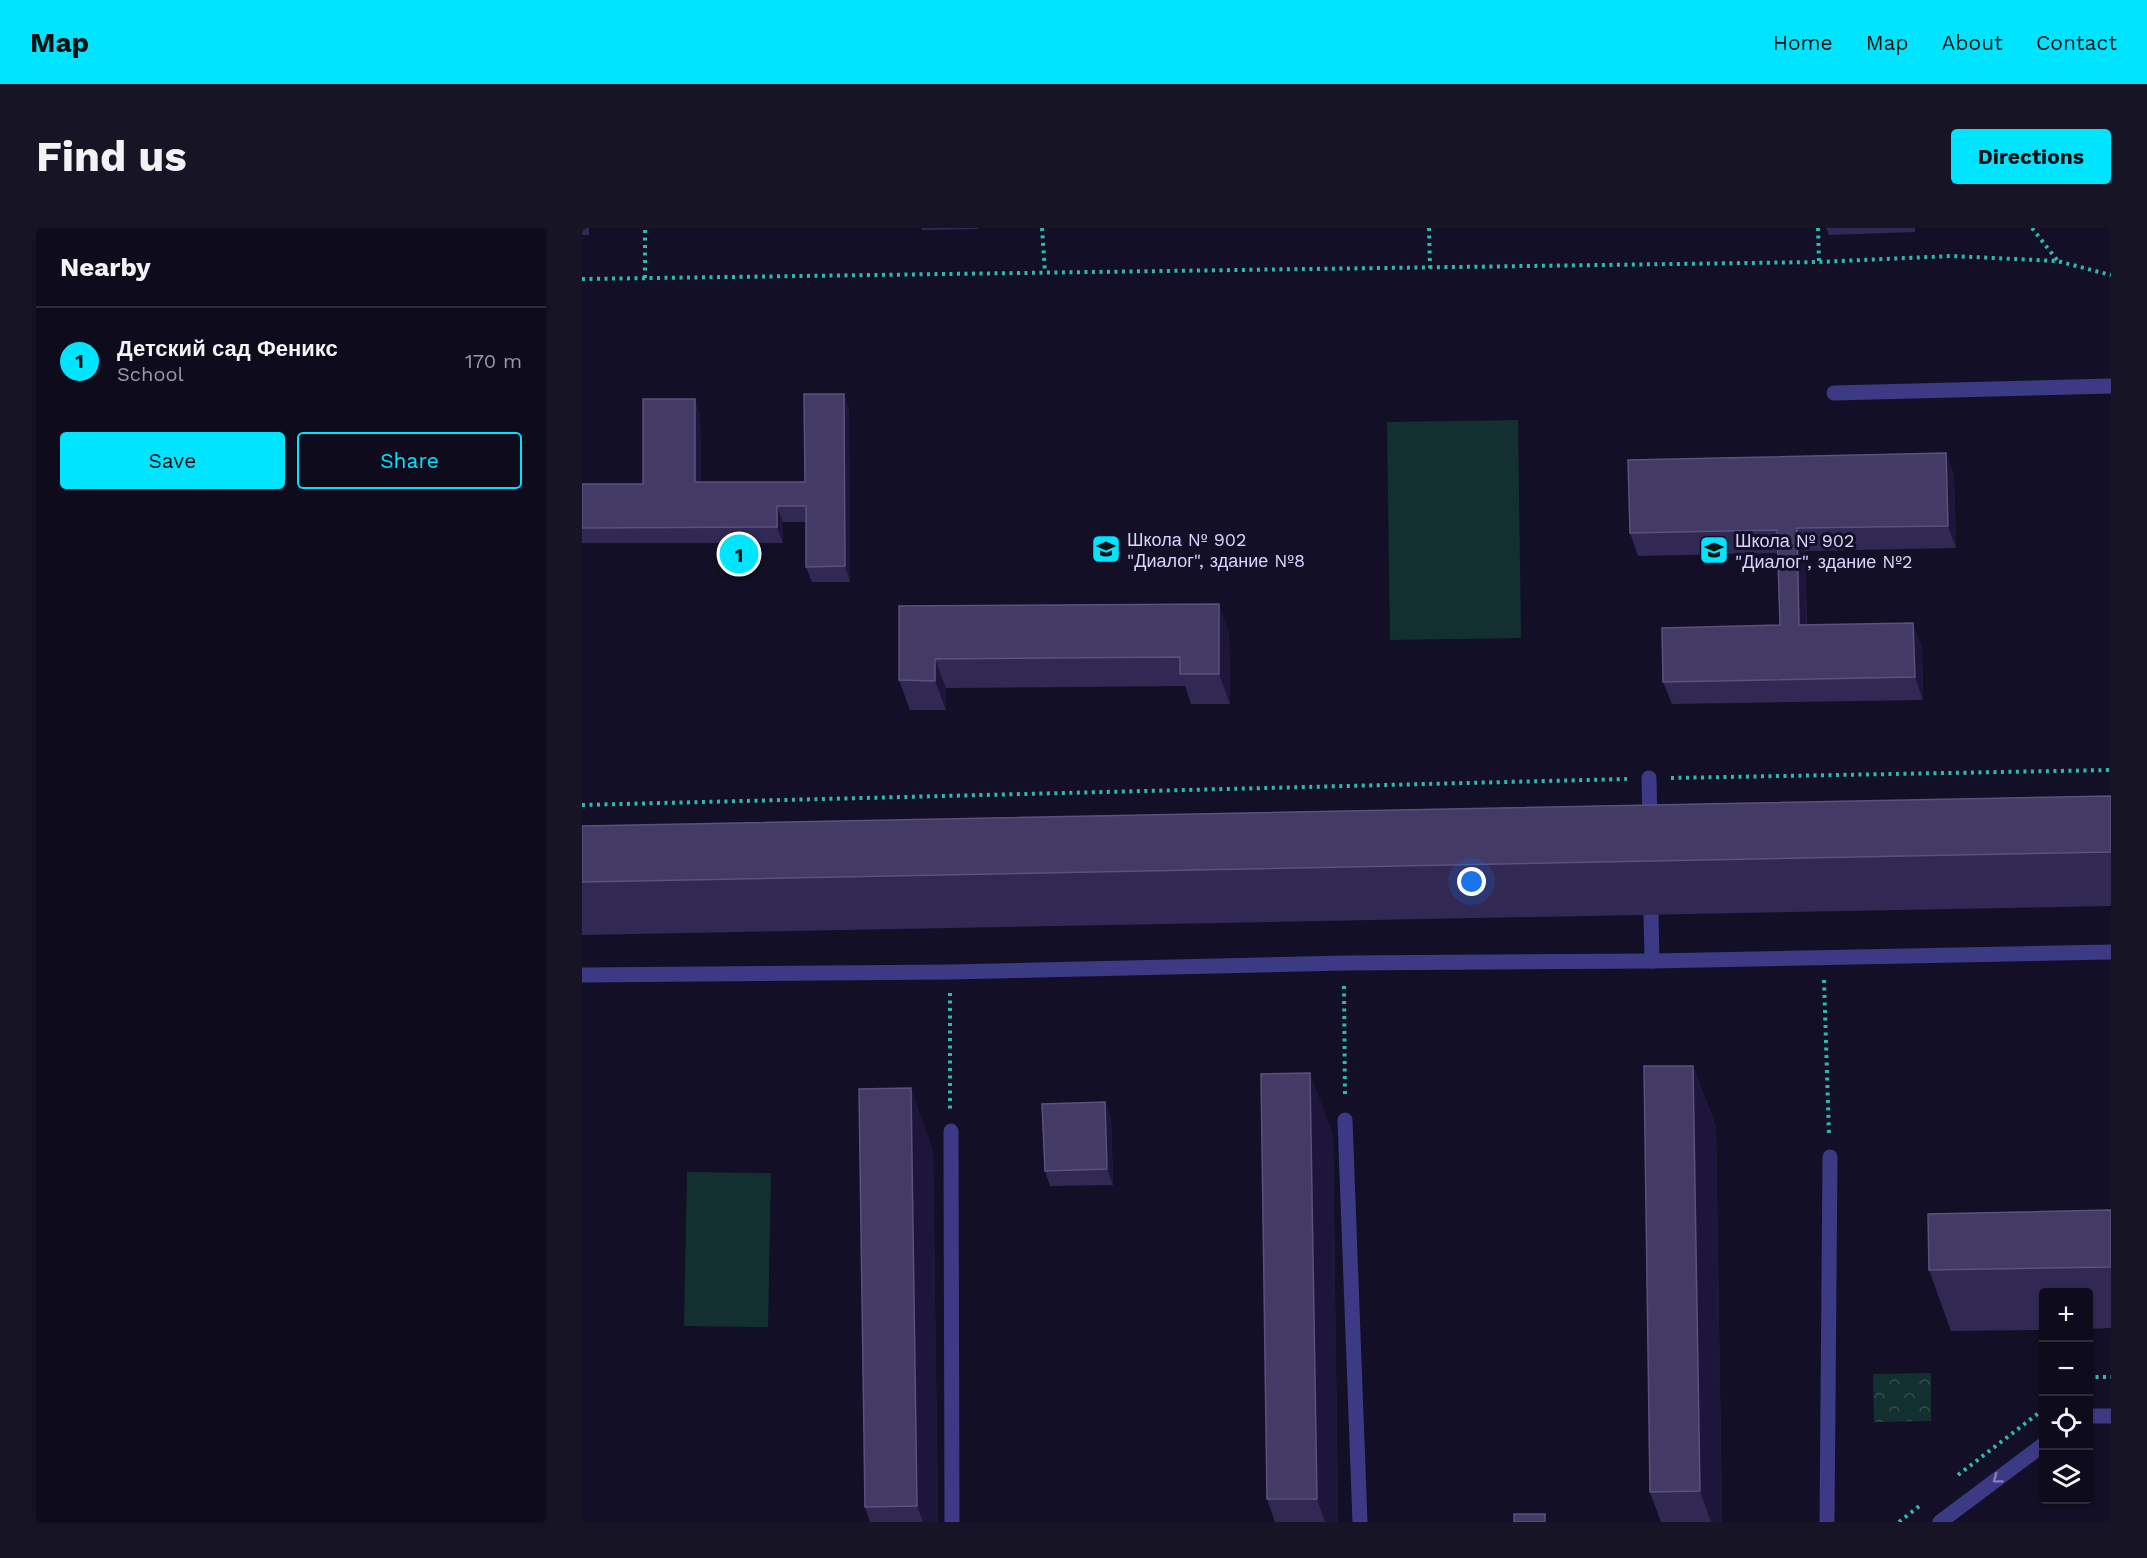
<!DOCTYPE html>
<meta charset="utf-8">
<style>
:root{--surface:#0e0b1c;--page:#171425;--text:#f1f3f6;--muted:#9b9ba3;--line:#2e2b3b;--accent:#00e5ff}
body{margin:0;font-family:"Work Sans",sans-serif;background:var(--page);color:var(--text)}
.controls{position:absolute;right:18px;bottom:18px;display:grid;overflow:hidden;border-radius:6px;box-shadow:0 2px 4px #0004}
.controls button{width:54px;height:54px;display:grid;place-items:center;padding:0;border:0;border-bottom:2px solid var(--line);background:var(--surface);color:var(--text);font:30px sans-serif}
.you{position:absolute;left:890px;top:654px;width:21px;height:21px;margin:-15px;border:4px solid #fff;border-radius:50%;background:#1a73e8;box-shadow:0 0 0 9px #1a73e833}
.badge{display:grid;place-items:center;width:39px;height:39px;border-radius:50%;background:var(--accent);color:#111;font-size:20px;font-weight:700}
.pin{position:absolute;translate:-50% -50%;border:3px solid #fff;box-shadow:0 2px 6px #0006}
.list{margin:0;padding:0;list-style:none}
h2{display:flex;justify-content:space-between;align-items:center;height:78px;margin:0;padding:0 24px;font-size:26px}
h2 small{font-size:20px;font-weight:400;color:var(--muted)}
.list li{display:grid;grid-template-columns:39px 1fr auto;gap:18px;align-items:center;box-sizing:border-box;height:108px;padding:0 24px;border-top:2px solid var(--line)}
.list b{display:block;font-size:22px;white-space:nowrap}
.list p{margin:0;font-size:20px;white-space:nowrap;color:var(--muted)}
.list em{font-size:20px;font-style:normal;color:var(--muted)}
.actions{display:flex;gap:12px;padding:18px 24px}
.actions a{flex:1;padding:14px 0;border:2px solid var(--accent);border-radius:6px;text-align:center;font-size:21px;color:var(--accent)}
.actions .main{background:var(--accent);color:#111}
.icon{flex:none;width:33px;height:33px;fill:none;stroke:currentColor;stroke-width:2;stroke-linecap:round;stroke-linejoin:round}
.map{position:relative;flex:none;width:1529px;height:1294px;overflow:hidden;border-radius:6px}
header{display:flex;align-items:center;gap:36px;box-sizing:border-box;height:84px;padding:0 30px;background:var(--accent);color:#111}
header strong{font-size:28px}
nav{display:flex;gap:33px;margin-inline-start:auto;font-size:21px}
.intro{display:flex;align-items:center;justify-content:space-between;box-sizing:border-box;height:144px;padding:0 36px}
h1{margin:0;font-size:42px}
.button{padding:15px 27px;border-radius:6px;background:var(--accent);color:#111;font-size:21px;font-weight:700}
main{display:flex;gap:36px;padding:0 36px}
aside{flex:1;background:var(--surface);border-radius:6px;box-shadow:0 2px 4px #0004}
.map>svg:first-child{display:block}
</style>
<header>
<strong>Map</strong>
<nav><a>Home</a><a>Map</a><a>About</a><a>Contact</a></nav>
</header>
<div class="intro"><h1>Find us</h1><a class="button">Directions</a></div>
<main>
<aside>
<h2>Nearby<small></small></h2>
<ul class="list">
<li><span class="badge">1</span><div><b>Детский сад Феникс</b><p>School</p></div><em>170 m</em></li>
</ul>
<div class="actions"><a class="main">Save</a><a>Share</a></div>
</aside>
<div class="map">
<svg width="1529" height="1294" viewBox="0 0 1529 1294">
<defs>
<pattern id="forest-crowns" width="20" height="18" patternUnits="userSpaceOnUse" patternTransform="scale(1.5)"><rect width="20" height="18" fill="#12302f"/><path d="M2 6a3 3 0 1 1 6 0M12 15a3 3 0 1 1 6 0" fill="none" stroke="#344d4e"/></pattern>
</defs>
<rect width="100%" height="100%" fill="#130f26"/>
<!-- forest -->
<path fill="url(#forest-crowns)" d="M1349,1145V1193L1292,1194L1291,1146Z"/>
<!-- pitch -->
<g fill="#12302f">
<path d="M936,192L939,410L808,412L805,194Z"/>
<path d="M105,944L189,945L186,1099L102,1098Z"/>
</g>
<g fill="none" stroke-linecap="round" stroke-linejoin="round">
<!-- path -->
<g stroke="#2fb8b0" stroke-width="4" stroke-dasharray="3 4.5" stroke-linecap="butt">
<path d="M460,0L463,44"/>
<path d="M847,0L848,40"/>
<path d="M1236,0L1237,34"/>
<path d="M1450,0L1475,32"/>
<path d="M63,50V0"/>
<path d="M0,51L1237,34L1369,28L1475,33L1529,47"/>
<path d="M1089,550L1529,542"/>
<path d="M0,577L1045,551"/>
<path d="M1242,752L1247,907"/>
<path d="M762,758L763,870"/>
<path d="M368,765V881"/>
<path d="M1506,1149H1529"/>
<path d="M1376,1247L1462,1181"/>
<path d="M1317,1294L1340,1276"/>
</g>
<!-- service -->
<g stroke="#3d3a85" stroke-width="15">
<path d="M1252,165L1529,158"/>
<path d="M1067,550L1068,597"/>
<path d="M1069,686L1070,733"/>
<path d="M0,747L367,744L762,735L1070,733L1529,724"/>
<path d="M763,892L778,1294"/>
<path d="M369,903L370,1294"/>
<path d="M1245,1294L1248,929"/>
</g>
<!-- minor -->
<g stroke="#3d3a85" stroke-width="15">
<path d="M1506,1188H1529"/>
<path d="M1358,1294L1462,1216"/>
</g>
</g>
<!-- wall -->
<g fill="#312854">
<rect x="0" y="0" width="7" height="7"/>
<path d="M339,0H396V1L340,2Z"/>
<path d="M1244,0H1333V4L1247,7Z"/>
<path d="M262,166L267,181L268,354H230L224,339V294H201V315H0V256H61L118,187L119,254H223Z"/>
<path d="M1364,225L1372,248L1374,320L1223,323L1225,397L1340,418L1341,472L1090,476L1081,454L1198,397L1196,325L1056,328L1048,305Z"/>
<path d="M317,378L647,405L648,476H609L603,458L364,460V482H328L317,452Z"/>
<path d="M1529,568V678L0,707V598Z"/>
<path d="M1111,838L1134,899L1140,1294H1079L1068,1264Z"/>
<path d="M523,874L529,890L531,957L468,958L463,943Z"/>
<path d="M751,906L756,1294H693L685,1271Z"/>
<path d="M351,922L356,1294H288L283,1279Z"/>
<path d="M1529,982V1100L1506,1101V1065H1461V1102L1369,1103L1347,1042Z"/>
</g>
<!-- shaded-wall -->
<g fill="#1d163a">
<path d="M262,166L267,181L268,354L263,338Z"/>
<path d="M113,171L118,187L119,270L113,254Z"/>
<path d="M1364,225L1372,248L1374,320L1366,298Z"/>
<path d="M195,278L201,294V315L195,299Z"/>
<path d="M1215,300L1223,323L1225,420L1217,397Z"/>
<path d="M637,376L647,405L648,476L637,446Z"/>
<path d="M1331,395L1340,418L1341,472L1333,449Z"/>
<path d="M353,431L364,460V482L353,453Z"/>
<path d="M1111,838L1134,899L1140,1294H1129L1118,1263Z"/>
<path d="M728,845L751,906L756,1294H743L735,1271Z"/>
<path d="M329,860L351,922L356,1294H341L335,1278Z"/>
<path d="M523,874L529,890L531,957L525,941Z"/>
</g>
<!-- building -->
<g fill="#433a66" stroke="#5a527e" stroke-width="1.5">
<path d="M222,166H262L263,338L224,339V278H195V299L0,300V256H61V171H113V254H223Z"/>
<path d="M1364,225L1366,298L1215,300L1217,397L1331,395L1333,449L1081,454L1080,400L1198,397L1195,302L1048,305L1046,232Z"/>
<path d="M637,376V446H598V429L353,431V453L317,452V378Z"/>
<path d="M1529,568V624L0,654V598Z"/>
<path d="M1062,838H1111L1118,1263L1068,1264Z"/>
<path d="M728,845L735,1271H685L679,846Z"/>
<path d="M329,860L335,1278L283,1279L277,861Z"/>
<path d="M523,874L525,941L463,943L460,876Z"/>
<path d="M1529,982V1039L1347,1042L1346,986Z"/>
<rect x="932" y="1286" width="31" height="8"/>
</g>
<!-- one-way arrows -->
<defs><path id="oneway-chevron" d="M-2-3.5L2.5 0L-2 3.5" fill="none" stroke-width="1.6" stroke-linecap="round" stroke-linejoin="round" transform="scale(1.5)"/></defs>
<use stroke="#837fbc" href="#oneway-chevron" transform="translate(1415 1251) rotate(143)"/>
<!-- icons -->
<defs>
<g id="school-square" transform="scale(1.5)"><rect x="-9" y="-9" width="18" height="18" rx="4" fill="#00e5ff" stroke="#130f26"/><path d="M0-5L7-2L0 1L-7-2ZM-4 1L0 2.5L4 1V4Q0 6-4 4Z" fill="#111"/></g>
</defs>
<g fill-rule="evenodd">
<use href="#school-square" x="524" y="321"/>
<use href="#school-square" x="1132" y="322"/>
</g>
<g text-anchor="middle" dominant-baseline="central" stroke-width="6" stroke-linejoin="round" paint-order="stroke">
<!-- poi labels -->
<g font-size="18" fill="#d9d4ff" stroke="#130f26" text-anchor="start">
<text x="545" y="311">Школа № 902<tspan x="545" dy="21">"Диалог", здание №8</tspan></text>
<text x="1153" y="312">Школа № 902<tspan x="1153" dy="21">"Диалог", здание №2</tspan></text>
</g>
</g>
</svg>
<div class="controls">
<button>+</button>
<button>−</button>
<button><svg class="icon" aria-label="locate" viewBox="0 0 24 24"><circle cx="12" cy="12" r="6"/><path d="M12 2v4M12 18v4M2 12h4M18 12h4"/></svg></button>
<button><svg class="icon" aria-label="layers" viewBox="0 0 24 24"><path d="M12 4l9 5-9 5-9-5zM3 14l9 5 9-5"/></svg></button>
</div>
<div class="you"></div>
<div class="pin badge" style="left:157px;top:326px">1</div>
</div>
</main>
